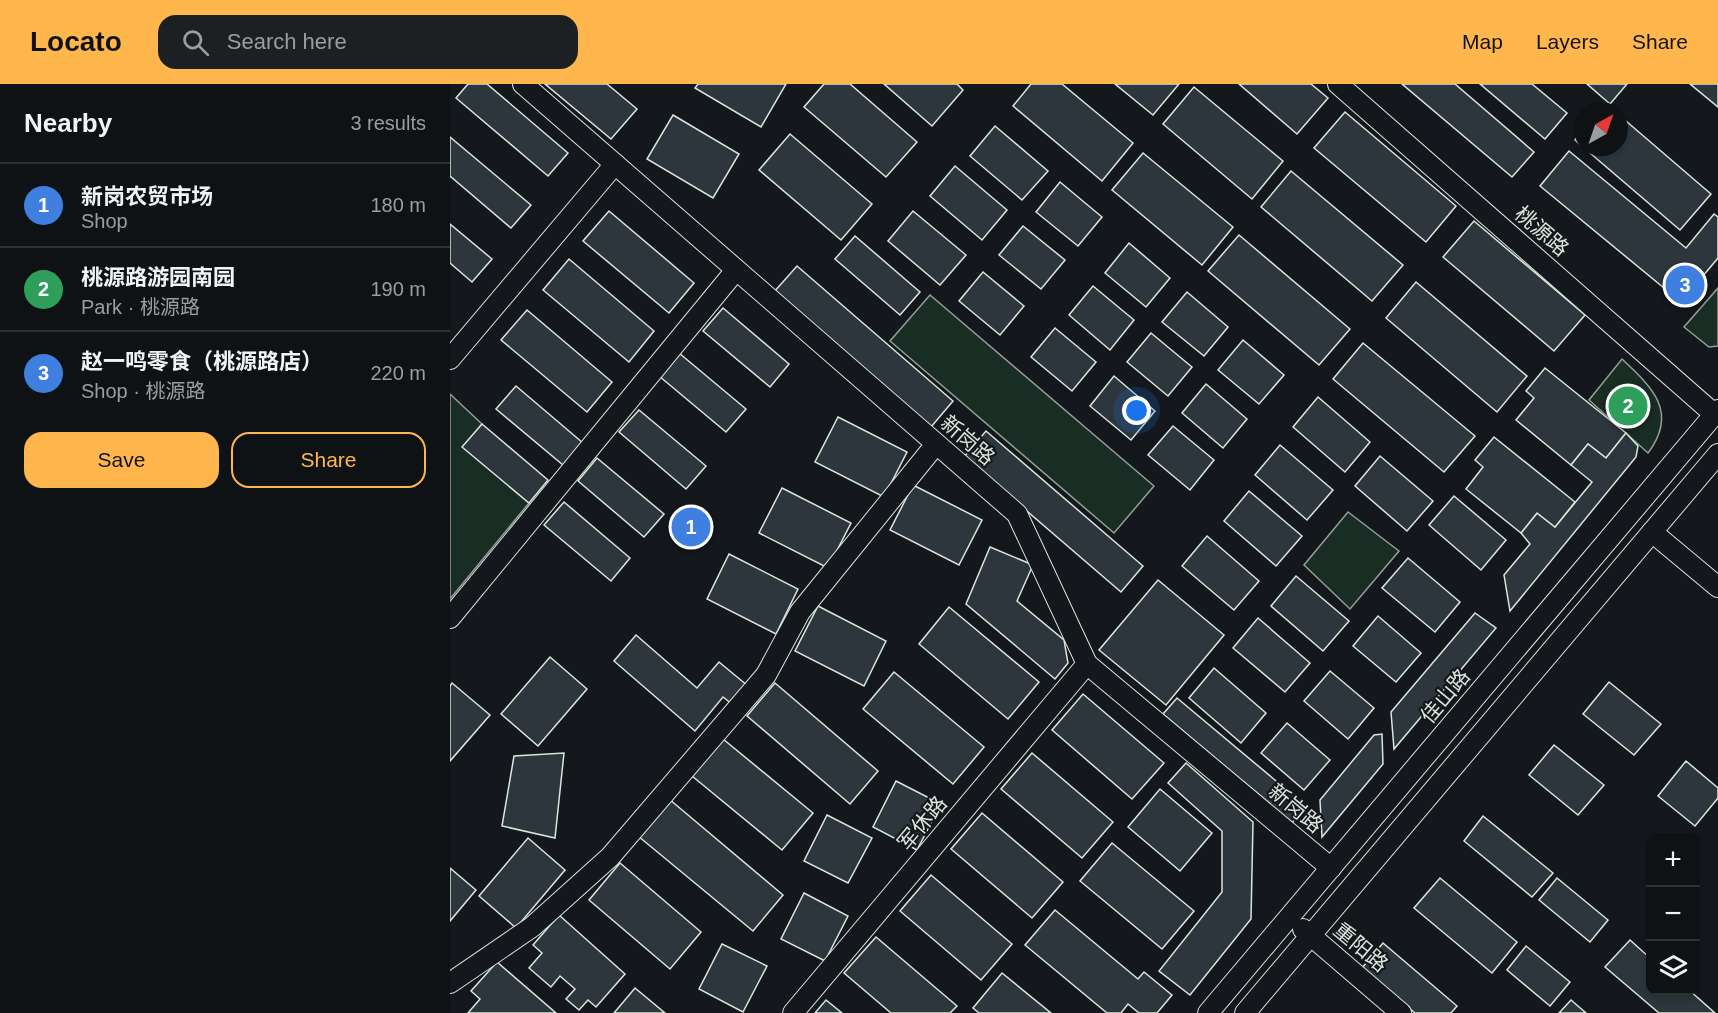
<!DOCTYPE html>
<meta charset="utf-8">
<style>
:root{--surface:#0f1215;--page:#1d2022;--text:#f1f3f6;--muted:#9b9ea0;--line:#2f3234;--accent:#ffb74d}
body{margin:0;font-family:Helvetica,"Noto Sans SC",sans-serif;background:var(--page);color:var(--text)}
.controls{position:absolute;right:18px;bottom:18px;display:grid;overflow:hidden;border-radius:12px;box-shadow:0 3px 9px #0003}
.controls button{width:54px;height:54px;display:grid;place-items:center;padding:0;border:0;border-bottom:2px solid var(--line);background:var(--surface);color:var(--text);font:30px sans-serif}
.compass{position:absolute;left:1124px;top:18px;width:54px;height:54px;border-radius:50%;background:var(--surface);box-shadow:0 3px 9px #0003;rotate:40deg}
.you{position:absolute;left:687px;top:327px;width:21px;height:21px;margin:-15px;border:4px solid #fff;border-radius:50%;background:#1a73e8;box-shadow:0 0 0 9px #1a73e833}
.badge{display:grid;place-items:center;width:39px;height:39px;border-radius:50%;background:var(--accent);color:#fff;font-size:20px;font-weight:700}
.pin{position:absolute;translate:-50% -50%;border:3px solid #fff;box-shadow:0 2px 6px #0006}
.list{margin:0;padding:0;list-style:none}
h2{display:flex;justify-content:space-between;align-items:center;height:78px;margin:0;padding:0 24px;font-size:26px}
h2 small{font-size:20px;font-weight:400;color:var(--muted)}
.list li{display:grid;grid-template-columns:39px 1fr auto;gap:18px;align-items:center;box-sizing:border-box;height:84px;padding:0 24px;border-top:2px solid var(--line)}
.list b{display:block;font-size:22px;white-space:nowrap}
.list p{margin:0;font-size:20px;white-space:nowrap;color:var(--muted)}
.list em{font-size:20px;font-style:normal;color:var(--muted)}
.actions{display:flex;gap:12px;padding:18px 24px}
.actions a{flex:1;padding:14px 0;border:2px solid var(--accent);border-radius:18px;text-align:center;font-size:21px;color:var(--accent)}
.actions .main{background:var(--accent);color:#111}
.icon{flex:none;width:33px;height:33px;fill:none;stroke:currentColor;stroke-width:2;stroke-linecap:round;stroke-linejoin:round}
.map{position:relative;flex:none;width:1268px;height:929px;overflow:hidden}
header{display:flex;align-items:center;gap:36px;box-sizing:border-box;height:84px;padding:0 30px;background:var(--accent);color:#111}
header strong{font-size:28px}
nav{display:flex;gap:33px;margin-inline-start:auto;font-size:21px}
.search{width:420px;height:54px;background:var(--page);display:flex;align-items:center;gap:15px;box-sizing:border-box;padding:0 21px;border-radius:18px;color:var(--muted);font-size:22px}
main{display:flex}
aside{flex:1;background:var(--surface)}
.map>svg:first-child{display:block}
</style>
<header>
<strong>Locato</strong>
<div class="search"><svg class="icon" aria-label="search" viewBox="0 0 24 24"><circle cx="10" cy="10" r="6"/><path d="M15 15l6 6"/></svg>Search here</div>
<nav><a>Map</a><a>Layers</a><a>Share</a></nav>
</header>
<main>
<aside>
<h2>Nearby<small>3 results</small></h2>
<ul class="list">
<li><span class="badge" style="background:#3f7fe0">1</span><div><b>新岗农贸市场</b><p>Shop</p></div><em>180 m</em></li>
<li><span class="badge" style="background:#2e9e5b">2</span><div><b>桃源路游园南园</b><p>Park · 桃源路</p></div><em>190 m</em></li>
<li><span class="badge" style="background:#3f7fe0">3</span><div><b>赵一鸣零食（桃源路店）</b><p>Shop · 桃源路</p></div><em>220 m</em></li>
</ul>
<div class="actions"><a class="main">Save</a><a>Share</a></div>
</aside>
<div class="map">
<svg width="1268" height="929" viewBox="0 0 1268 929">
<rect width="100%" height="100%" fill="#14181c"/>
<!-- green -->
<g fill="#1a2d24" stroke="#939e99" stroke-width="1.5">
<path d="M1268,204V262L1259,263L1234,243Z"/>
<path d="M480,211L704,402L664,449L440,257Z"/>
<path d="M1172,275C1202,303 1229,328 1198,369L1139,316Z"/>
<path d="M0,310L32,340L13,363L79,419L0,515Z"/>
<path d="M898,428L949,467L900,525L854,481Z"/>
</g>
<!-- building -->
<g fill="#2c363c" stroke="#d8e6dc" stroke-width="1.5">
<path d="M18,0H37L118,69L98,92L6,14Z"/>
<path d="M95,0H157L187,25L161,55Z"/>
<path d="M248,0H336L311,43L245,4Z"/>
<path d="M374,0H400L467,58L436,93L354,23Z"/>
<path d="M434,0H507L513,6L482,42Z"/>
<path d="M581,0H612L683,59L652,97L563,22Z"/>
<path d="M665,0H729L703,31Z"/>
<path d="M789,0H861L878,14L847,50Z"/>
<path d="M952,0H1005L1084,68L1062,93Z"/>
<path d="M1030,0H1082L1117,29L1095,55Z"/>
<path d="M1137,0H1177L1160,20Z"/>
<path d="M1240,0H1268V23Z"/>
<path d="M744,3L833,77L802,115L713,40Z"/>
<path d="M1156,20L1164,27H1150Z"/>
<path d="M895,28L1006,122L976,158L864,64Z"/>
<path d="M223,31L289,70L263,114L197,75Z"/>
<path d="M1169,31L1261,110L1230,146L1133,63H1169Z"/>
<path d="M545,42L598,87L572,116L520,72Z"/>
<path d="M1133,46V63L1125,56Z"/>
<path d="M340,50L422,120L391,156L309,86Z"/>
<path d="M0,53L81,121L61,144L0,92Z"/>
<path d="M1119,67L1236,164L1264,130L1268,133V174L1231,218L1090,102Z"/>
<path d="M693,69L783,143L752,181L662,106Z"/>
<path d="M505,82L557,126L532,156L480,112Z"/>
<path d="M841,87L953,181L922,217L811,123Z"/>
<path d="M610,98L652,133L628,162L586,128Z"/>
<path d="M159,127L244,199L219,229L133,157Z"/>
<path d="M463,127L516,171L490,201L438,157Z"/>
<path d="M1024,137L1135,231L1104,267L993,173Z"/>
<path d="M0,140L42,175L22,198L0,179Z"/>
<path d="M573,142L615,176L591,205L549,171Z"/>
<path d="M789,151L900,245L869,281L758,187Z"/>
<path d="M405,152L470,208L450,231L385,175Z"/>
<path d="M679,159L720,194L696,223L655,189Z"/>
<path d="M119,175L204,247L179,278L93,206Z"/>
<path d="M347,182L503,317L481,343L324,208Z"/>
<path d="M533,188L574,222L550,251L509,217Z"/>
<path d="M966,198L1077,292L1047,328L936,234Z"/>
<path d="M643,202L684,236L660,266L619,231Z"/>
<path d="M737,208L778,243L754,272L712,238Z"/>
<path d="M273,224L339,280L320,303L253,247Z"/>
<path d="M77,226L162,298L137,328L51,256Z"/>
<path d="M605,244L646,278L622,307L581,273Z"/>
<path d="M701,249L742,283L718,312L677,278Z"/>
<path d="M793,256L834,291L809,320L768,286Z"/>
<path d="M913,259L1025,352L994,388L883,295Z"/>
<path d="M229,269L296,325L276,348L209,292Z"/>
<path d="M1095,284L1176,349L1156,374L1138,360L1121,381L1066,336L1084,314L1076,307Z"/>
<path d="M664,292L705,327L681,356L640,322Z"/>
<path d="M756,300L797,335L773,364L732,329Z"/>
<path d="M66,302L133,359L113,381L46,325Z"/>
<path d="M868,313L920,358L895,388L843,343Z"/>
<path d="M189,326L256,382L236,405L169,348Z"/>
<path d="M388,333L457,368L434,413L365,378Z"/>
<path d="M32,340L98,396L79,419L12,363Z"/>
<path d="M723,342L764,376L740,406L698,371Z"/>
<path d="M536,347L693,482L671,508L514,373Z"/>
<path d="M1176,349L1188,362L1186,373L1060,527L1054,491L1080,460L1071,449L1087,429L1105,443L1142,398L1121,381L1138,360L1156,374Z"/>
<path d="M1044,353L1125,418L1105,443L1087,429L1071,449L1016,405L1033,383L1025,376Z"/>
<path d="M830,361L883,406L857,436L805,391Z"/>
<path d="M930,372L983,417L957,447L905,402Z"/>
<path d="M147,374L214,430L194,453L128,397Z"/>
<path d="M463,401L532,436L509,481L440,446Z"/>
<path d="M332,404L401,439L378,484L309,449Z"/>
<path d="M799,407L852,452L826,482L774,437Z"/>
<path d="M1004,412L1056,456L1031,486L979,441Z"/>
<path d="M114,418L180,474L161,497L94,441Z"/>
<path d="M757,452L809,497L784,526L732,482Z"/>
<path d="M540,463L583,481L567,517L614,556L618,579L605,595L516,520Z"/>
<path d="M279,470L348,505L326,550L257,515Z"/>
<path d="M958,474L1010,518L985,548L932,504Z"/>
<path d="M846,492L899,537L873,567L821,522Z"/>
<path d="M708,496L774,551L716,621L649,566Z"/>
<path d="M368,522L436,557L414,602L345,567Z"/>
<path d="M499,523L589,598L558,635L469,560Z"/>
<path d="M1025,529L1046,544L944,665L941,628Z"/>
<path d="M928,532L971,569L946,598L903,562Z"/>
<path d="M808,534L860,579L835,608L783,564Z"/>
<path d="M186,551L247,604L269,578L298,602L282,620L273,613L245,647L164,577Z"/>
<path d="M100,573L137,605L88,662L51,630Z"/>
<path d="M764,584L816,629L791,659L739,614Z"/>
<path d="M880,587L924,624L898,655L854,617Z"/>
<path d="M444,588L534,663L503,700L413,625Z"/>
<path d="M1159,598L1211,640L1184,671L1133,630Z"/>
<path d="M2,599L40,631L0,677V602Z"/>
<path d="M325,599L428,687L400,720L297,632Z"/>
<path d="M633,610L714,679L682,715L602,646Z"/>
<path d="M727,614L856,722L842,739L713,630Z"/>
<path d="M837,639L880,676L854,706L811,669Z"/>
<path d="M932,650L933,680L872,753L870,716L924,651Z"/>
<path d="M273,655L363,729L332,766L242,692Z"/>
<path d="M1104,661L1154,701L1128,731L1079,691Z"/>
<path d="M114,669L105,754L52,742L64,672Z"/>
<path d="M582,669L663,738L632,774L551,705Z"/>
<path d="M1236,677L1268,704V714L1245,742L1208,712Z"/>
<path d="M736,679L803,738L801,835L740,911L709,887L772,808V747L718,699Z"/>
<path d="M446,697L491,720L467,766L423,743Z"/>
<path d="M710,705L762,749L730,787L678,743Z"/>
<path d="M219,715L333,811L303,847L188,752Z"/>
<path d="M532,729L613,798L582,834L501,765Z"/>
<path d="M377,731L422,754L398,799L354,777Z"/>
<path d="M1033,732L1103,789L1082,813L1014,757Z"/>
<path d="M78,754L115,786L66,844L29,812Z"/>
<path d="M662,759L744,827L712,865L630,797Z"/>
<path d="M170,779L251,848L220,885L139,816Z"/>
<path d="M0,784L26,806L0,837Z"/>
<path d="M481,791L562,860L531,896L450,827Z"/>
<path d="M990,794L1067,858L1042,889L964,824Z"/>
<path d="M1107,794L1158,836L1140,858L1089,816Z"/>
<path d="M354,809L398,832L375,877L331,855Z"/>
<path d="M605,826L688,895L694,888L722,911L707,929H689L678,920L671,929H657L575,861Z"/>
<path d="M109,831L175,890L146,923L138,916L129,926L116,915L125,905L110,892L101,903L79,884L92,869L83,861Z"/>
<path d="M426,853L507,922L500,929H441L394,889Z"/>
<path d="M1180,856L1200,874V906H1239L1265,929H1209L1155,883Z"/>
<path d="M933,859L1007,922L1001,929H965L912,884Z"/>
<path d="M272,860L317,882L293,928L249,905Z"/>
<path d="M1076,862L1120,898L1100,922L1057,886Z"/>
<path d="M47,878L106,929H18L30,915L21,907Z"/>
<path d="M552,889L601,929H529L523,924Z"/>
<path d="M185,904L215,929H164Z"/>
<path d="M376,916L392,929H365Z"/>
<path d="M1121,916L1136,929H1109Z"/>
</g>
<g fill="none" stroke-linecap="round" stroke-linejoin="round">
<!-- minor casing -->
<g stroke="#d8e6dc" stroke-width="22">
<g id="minor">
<path d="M73,0L567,430L637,580L881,784"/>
<path d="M888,0L1264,330"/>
<path d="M0,275L165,80"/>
<path d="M1202,448L1268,503"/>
<path d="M0,534L286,186"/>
<path d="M853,845L951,929"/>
<path d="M0,899L82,843L160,773L316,591L350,528L486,360"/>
<path d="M343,929L637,580"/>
<path d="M758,929L1268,326"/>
<path d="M795,929L1268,370"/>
</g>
</g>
<!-- minor -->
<use href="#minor" stroke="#14181c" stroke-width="20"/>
</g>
<g text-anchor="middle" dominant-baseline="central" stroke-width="4.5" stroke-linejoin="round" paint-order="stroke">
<!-- street labels -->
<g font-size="21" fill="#d8e6dc" stroke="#14181c">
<text transform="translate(1092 147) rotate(41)">桃源路</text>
<text transform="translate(518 356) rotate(41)">新岗路</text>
<text transform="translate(995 612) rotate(-50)">佳山路</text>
<text transform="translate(846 724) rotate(40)">新岗路</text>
<text transform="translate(472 739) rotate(-50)">军休路</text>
<text transform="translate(911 863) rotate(40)">重阳路</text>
</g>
</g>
</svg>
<div class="controls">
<button>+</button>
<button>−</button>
<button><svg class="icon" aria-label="layers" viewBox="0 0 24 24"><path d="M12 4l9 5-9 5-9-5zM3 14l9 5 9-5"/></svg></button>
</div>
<svg class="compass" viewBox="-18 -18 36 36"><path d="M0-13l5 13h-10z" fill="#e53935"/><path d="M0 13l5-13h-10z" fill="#9b9ea0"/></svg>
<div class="you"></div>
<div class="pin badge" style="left:241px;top:443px;background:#3f7fe0">1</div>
<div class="pin badge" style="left:1178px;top:322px;background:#2e9e5b">2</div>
<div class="pin badge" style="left:1235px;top:201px;background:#3f7fe0">3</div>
</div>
</main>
